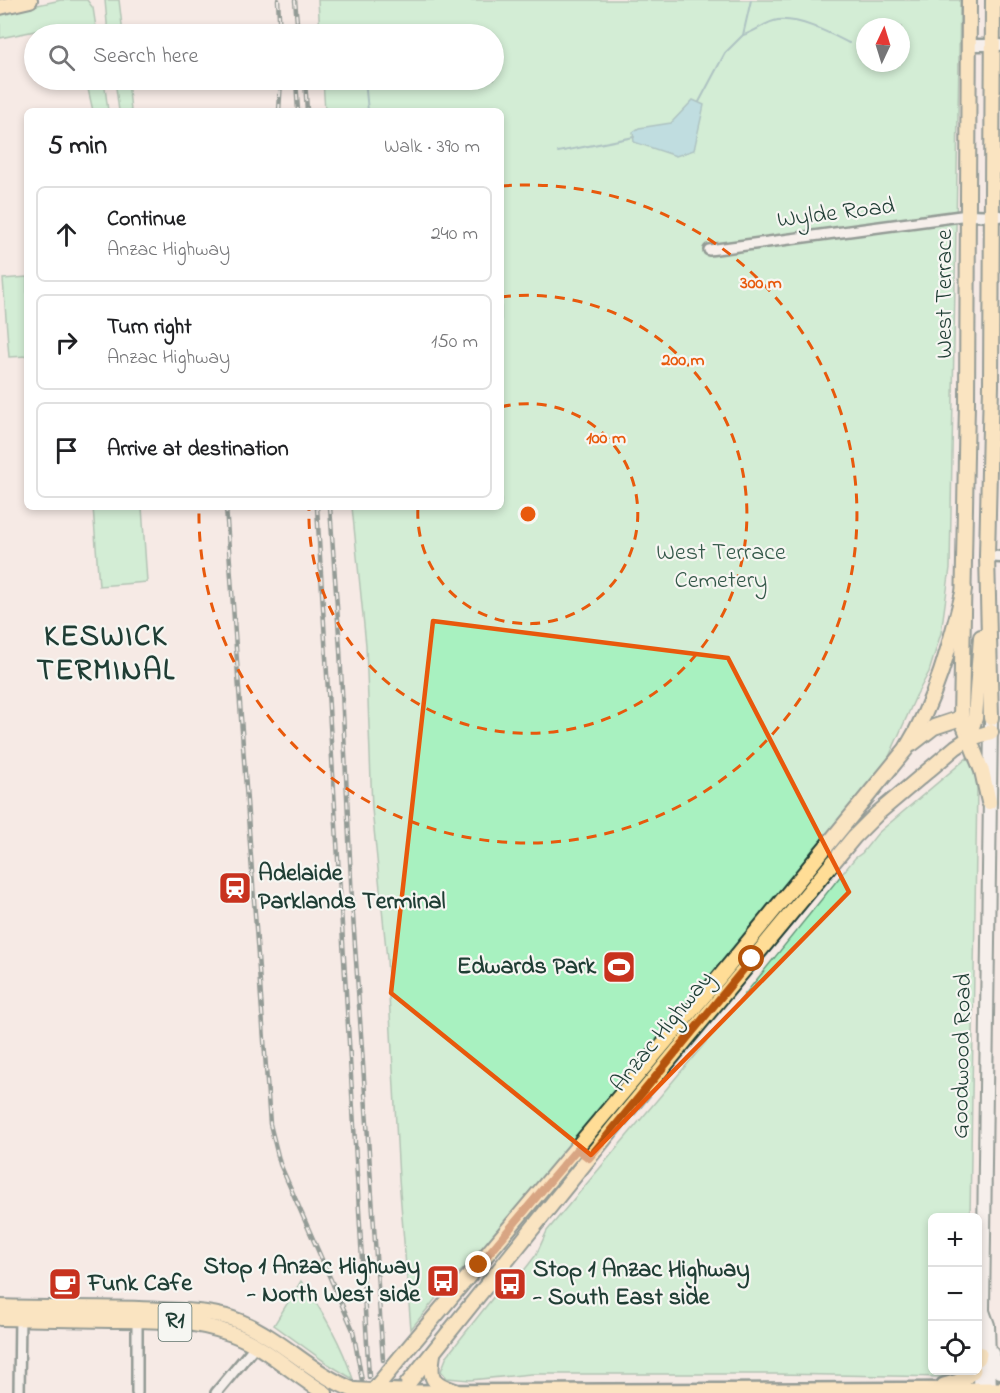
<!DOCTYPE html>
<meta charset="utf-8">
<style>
:root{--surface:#fff;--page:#f6f6f6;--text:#202124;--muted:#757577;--line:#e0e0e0}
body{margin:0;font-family:"Indie Flower",sans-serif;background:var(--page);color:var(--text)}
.controls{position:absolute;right:18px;bottom:18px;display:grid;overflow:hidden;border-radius:9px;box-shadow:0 3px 9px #0003}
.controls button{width:54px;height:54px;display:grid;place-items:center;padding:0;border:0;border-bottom:2px solid var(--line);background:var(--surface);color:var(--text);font:30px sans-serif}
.compass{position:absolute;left:856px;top:18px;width:54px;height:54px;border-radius:50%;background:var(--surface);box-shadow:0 3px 9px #0003;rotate:4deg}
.stop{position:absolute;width:18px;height:18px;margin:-14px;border:4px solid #b45309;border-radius:50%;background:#fff}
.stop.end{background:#b45309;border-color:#fff;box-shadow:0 2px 6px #0008}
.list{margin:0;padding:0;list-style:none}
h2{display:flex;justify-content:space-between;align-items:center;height:78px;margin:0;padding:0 24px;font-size:26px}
h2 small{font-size:20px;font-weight:400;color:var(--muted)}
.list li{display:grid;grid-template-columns:39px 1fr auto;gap:18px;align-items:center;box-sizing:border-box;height:96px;margin:0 12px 12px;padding:0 12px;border:2px solid var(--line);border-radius:9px}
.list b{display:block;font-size:22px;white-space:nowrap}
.list p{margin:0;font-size:20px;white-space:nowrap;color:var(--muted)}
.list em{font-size:20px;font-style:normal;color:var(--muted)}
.icon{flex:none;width:33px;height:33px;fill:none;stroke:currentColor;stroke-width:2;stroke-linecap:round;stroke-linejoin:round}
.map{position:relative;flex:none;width:1000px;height:1393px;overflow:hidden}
.search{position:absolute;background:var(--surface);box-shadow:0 3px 9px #0003;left:24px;top:24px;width:480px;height:66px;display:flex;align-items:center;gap:15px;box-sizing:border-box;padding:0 21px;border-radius:33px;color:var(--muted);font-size:22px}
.panel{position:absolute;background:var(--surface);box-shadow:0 3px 9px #0003;left:24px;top:108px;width:480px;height:402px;border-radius:9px}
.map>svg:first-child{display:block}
</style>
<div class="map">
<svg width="1000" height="1393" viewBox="0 0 1000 1393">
<rect width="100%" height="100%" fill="#f6eae5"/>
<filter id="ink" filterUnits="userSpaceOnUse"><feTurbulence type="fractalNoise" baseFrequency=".0167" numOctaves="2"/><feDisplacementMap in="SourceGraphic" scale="12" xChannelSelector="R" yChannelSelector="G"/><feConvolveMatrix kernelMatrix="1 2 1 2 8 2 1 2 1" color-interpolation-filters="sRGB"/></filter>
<g filter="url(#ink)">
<!-- green -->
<g fill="#a8f1c0" stroke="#64977a" stroke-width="1.5" fill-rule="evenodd">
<path d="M61,0H87L93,8L97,34H71L66,28H50L0,38V13Z"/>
<path d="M105,0H119L123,34H108Z"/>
<path d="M318,0H960L950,568L941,633L929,672L916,696L884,768L477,1259L453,1277L411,1329L399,1179L387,959L372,809L366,645L352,507H501V111H325L323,80H494V34H320ZM865,27H901V63H865Z"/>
<path d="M86,80H104L108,111H93Z"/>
<path d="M115,80H128L131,111H119Z"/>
<path d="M27,277V356L9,357L3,279Z"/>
<path d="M93,507H142L147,582L99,586Z"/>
<path d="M967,758L975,771L977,787L970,1217L932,1218V1370L960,1371L948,1377L776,1374H531L470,1380L447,1378L441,1371L447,1356L499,1290L512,1286L536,1255L547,1231L721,1024L855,858L862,853L878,833Z"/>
<path d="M301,1281C323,1311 341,1343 353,1379L328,1364L274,1325Z"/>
</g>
<!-- water -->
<path fill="#7ecfd9" stroke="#589597" stroke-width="1.5" d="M693,100L704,105L694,150L676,156L634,142L633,132L639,128L671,123Z"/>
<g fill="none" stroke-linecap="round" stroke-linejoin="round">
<!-- stream -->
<g stroke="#589597" stroke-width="2">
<path d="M743,35C755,32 767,21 778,20C801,18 829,33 849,43"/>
<path d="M365,80L368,111"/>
<path d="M699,102L725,53L743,35L751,0"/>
<path d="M558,152L634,137"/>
</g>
<!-- minor casing -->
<g stroke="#1f3d34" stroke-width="14">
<g id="minor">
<path d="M709,250L968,215"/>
<path d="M19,1393L20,1314"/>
<path d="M137,1393V1314"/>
<path d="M216,1393L255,1346"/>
</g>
</g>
<!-- tertiary casing -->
<g stroke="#1f3d34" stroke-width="15">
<g id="tertiary">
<path d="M969,45H1000"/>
<path d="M968,215L1000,216"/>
<path d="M987,556L1000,557"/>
</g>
</g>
<!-- secondary casing -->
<g stroke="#1f3d34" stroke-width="16">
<g id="secondary">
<path d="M983,1311L988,1325L990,1393"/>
<path d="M992,1353L1000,1372"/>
<path d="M979,1393L980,1327L983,1310L991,723"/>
</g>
</g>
<!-- primary casing -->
<g stroke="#1f3d34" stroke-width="18">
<g id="primary">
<path d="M969,0L967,403L961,718L982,771L989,802"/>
<path d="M0,7L30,0"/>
<path d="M991,718L987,556L991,385L993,0"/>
<path d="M968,739L975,718L981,637"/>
<path d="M912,744L934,727L961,718"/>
<path d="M0,1307C53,1309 107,1307 160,1310C187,1311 215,1311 241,1322C282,1339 312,1374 354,1390"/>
<path d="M0,1318C37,1319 73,1319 110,1320C150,1320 194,1319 232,1334C267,1347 294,1375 325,1393"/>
<path d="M433,1354C429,1379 431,1383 455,1391"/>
<path d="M400,1358L703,997L906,749C936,700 950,645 964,589"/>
<path d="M401,1392L613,1128L854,837L878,813L956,747L968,739L991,732"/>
</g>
</g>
<!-- trunk casing -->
<g stroke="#1f3d34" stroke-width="20">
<g id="trunk">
<path d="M978,1358L979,1354"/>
<path d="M944,1386L959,1382L973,1370"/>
<path d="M400,1393L1000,1390"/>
</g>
</g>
<!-- minor -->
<use href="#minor" stroke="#f6f6f2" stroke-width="9"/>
<!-- tertiary -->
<use href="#tertiary" stroke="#f6f6f2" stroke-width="10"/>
<!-- secondary -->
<use href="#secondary" stroke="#f6f6f2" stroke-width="12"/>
<!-- primary -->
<use href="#primary" stroke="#ffdd96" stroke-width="14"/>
<!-- trunk -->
<use href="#trunk" stroke="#ffdd96" stroke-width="15"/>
<!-- rail casing -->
<g stroke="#1f3d34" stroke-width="4.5">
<g id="rail">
<path d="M278,0L280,34"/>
<path d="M295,0L298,34"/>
<path d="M296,80L298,111"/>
<path d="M305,80L307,111"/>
<path d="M279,111L281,80"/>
<path d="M226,507L270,1124L280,1164L353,1330L362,1381"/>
<path d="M317,507L369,1377"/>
<path d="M330,507L340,649L352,901L383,1360"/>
</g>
</g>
<!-- rail -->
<use href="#rail" stroke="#f6f6f2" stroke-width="2" stroke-dasharray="7" stroke-linecap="butt"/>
<!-- primary-bridge casing -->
<g stroke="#1f3d34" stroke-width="18" stroke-linecap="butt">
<path id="primary-bridge" d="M354,1390L373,1391L400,1358"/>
</g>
<!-- trunk-bridge casing -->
<g stroke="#1f3d34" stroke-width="20" stroke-linecap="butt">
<path id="trunk-bridge" d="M373,1391L401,1392"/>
</g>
<!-- primary-bridge -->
<use href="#primary-bridge" stroke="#ffdd96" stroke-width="14"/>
<!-- trunk-bridge -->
<use href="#trunk-bridge" stroke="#ffdd96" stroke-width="15"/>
</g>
</g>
<g fill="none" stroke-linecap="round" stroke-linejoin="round" filter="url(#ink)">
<!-- route -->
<path stroke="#b45309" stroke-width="8" d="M479,1265L577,1149L589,1158L752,959"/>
</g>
<!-- marked area -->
<path d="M0 0H1000V1393H0ZM433,621L728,658L849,892L591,1155L391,993Z" fill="#f6eae5" fill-opacity=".55" fill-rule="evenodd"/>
<path fill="none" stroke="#e8590c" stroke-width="4.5" stroke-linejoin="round" d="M433,621L728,658L849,892L591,1155L391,993Z"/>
<!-- distance rings -->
<g fill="none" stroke="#e8590c" stroke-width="3" stroke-dasharray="10 8">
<path d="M501 407A110 110 0 1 1 418 507"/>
<path d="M501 297A219 219 0 1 1 309 508"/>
<path d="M502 186A329 329 0 1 1 199 508"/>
</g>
<!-- icons -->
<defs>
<g id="station-square" transform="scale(1.725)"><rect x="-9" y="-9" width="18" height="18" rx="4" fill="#c8321e" stroke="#f6f6f2"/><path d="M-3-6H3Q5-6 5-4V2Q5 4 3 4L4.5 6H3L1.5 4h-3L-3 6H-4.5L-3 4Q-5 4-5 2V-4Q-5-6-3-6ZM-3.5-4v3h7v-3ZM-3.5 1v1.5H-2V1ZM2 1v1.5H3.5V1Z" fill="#fff"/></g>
<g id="stadium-square" transform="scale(1.725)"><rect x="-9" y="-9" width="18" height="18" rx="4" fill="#c8321e" stroke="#f6f6f2"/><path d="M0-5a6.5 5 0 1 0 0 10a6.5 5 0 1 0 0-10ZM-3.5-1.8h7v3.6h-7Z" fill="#fff"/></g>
<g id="bus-square" transform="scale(1.725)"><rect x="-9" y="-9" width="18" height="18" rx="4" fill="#c8321e" stroke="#f6f6f2"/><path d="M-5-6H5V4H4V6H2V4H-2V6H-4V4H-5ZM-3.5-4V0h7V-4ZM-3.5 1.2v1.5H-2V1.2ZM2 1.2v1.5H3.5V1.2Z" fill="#fff"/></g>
<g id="cafe-square" transform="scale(1.725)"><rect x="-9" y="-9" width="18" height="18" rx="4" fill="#c8321e" stroke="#f6f6f2"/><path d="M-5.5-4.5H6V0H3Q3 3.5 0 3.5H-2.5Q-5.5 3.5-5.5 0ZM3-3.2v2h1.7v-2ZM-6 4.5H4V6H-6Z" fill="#fff"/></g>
</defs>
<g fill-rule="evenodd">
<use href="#station-square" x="235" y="888"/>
<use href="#stadium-square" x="619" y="967"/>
<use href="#bus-square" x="443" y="1281"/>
<use href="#cafe-square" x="65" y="1284"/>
<use href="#bus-square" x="510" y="1284"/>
</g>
<g text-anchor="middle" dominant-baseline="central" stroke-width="4.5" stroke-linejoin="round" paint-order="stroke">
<!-- shield labels -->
<rect fill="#f6f6f2" stroke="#60746d" stroke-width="1.5" x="158.5" y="1303" width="33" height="38" rx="4.5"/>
<g font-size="22" font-weight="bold" fill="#1f3d34">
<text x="175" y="1322">R1</text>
</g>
<!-- street labels -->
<g font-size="24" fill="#1f3d34" stroke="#f6f6f2">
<text transform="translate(836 214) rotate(-7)">Wylde Road</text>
<text transform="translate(945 294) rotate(-90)">West Terrace</text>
<text transform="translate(663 1032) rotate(-51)">Anzac Highway</text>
<text transform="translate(963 1056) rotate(-89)">Goodwood Road</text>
</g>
<!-- park labels -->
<g font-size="24" fill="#345849" stroke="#f6f6f2">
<text x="721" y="553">West Terrace<tspan x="721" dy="28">Cemetery</tspan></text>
</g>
<!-- poi labels -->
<g font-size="24" font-weight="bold" fill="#1f3d34" stroke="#f6f6f2" text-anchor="start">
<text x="258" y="874">Adelaide<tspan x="258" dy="28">Parklands Terminal</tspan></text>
<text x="596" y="967" text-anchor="end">Edwards Park</text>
<text x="420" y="1267" text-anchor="end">Stop 1 Anzac Highway<tspan x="420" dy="28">- North West side</tspan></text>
<text x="533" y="1270">Stop 1 Anzac Highway<tspan x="533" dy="28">- South East side</tspan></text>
<text x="88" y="1284">Funk Cafe</text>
</g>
<!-- district labels -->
<g font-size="30" font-weight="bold" letter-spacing="1.5" fill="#1f3d34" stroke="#f6f6f2">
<text x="106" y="638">KESWICK<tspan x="106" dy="34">TERMINAL</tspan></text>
</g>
</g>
<circle cx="528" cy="514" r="9" fill="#e8590c" stroke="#f6f6f2" stroke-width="3"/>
<g font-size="18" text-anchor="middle" font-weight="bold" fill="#e8590c" stroke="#f6f6f2" stroke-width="4.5" stroke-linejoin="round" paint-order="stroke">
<text x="761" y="288">300 m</text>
<text x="683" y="365">200 m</text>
<text x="606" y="443">100 m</text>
</g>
</svg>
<div class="controls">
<button>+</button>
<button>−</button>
<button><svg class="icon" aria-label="locate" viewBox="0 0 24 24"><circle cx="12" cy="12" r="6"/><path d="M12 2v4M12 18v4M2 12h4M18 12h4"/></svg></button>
</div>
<svg class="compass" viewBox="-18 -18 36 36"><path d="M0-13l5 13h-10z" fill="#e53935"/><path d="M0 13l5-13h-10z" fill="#757577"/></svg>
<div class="stop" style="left:752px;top:959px"></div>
<div class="stop end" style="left:479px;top:1265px"></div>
<div class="search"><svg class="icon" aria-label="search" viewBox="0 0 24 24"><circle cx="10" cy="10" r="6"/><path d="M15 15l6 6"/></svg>Search here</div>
<section class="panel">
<h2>5 min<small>Walk · 390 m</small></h2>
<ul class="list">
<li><svg class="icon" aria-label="ahead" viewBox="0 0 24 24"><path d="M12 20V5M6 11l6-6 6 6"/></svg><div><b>Continue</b><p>Anzac Highway</p></div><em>240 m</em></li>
<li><svg class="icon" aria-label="right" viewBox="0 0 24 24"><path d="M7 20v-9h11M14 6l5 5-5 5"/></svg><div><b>Turn right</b><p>Anzac Highway</p></div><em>150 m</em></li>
<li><svg class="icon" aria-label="arrive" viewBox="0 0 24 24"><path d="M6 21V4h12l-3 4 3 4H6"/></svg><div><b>Arrive at destination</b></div></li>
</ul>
</section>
</div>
